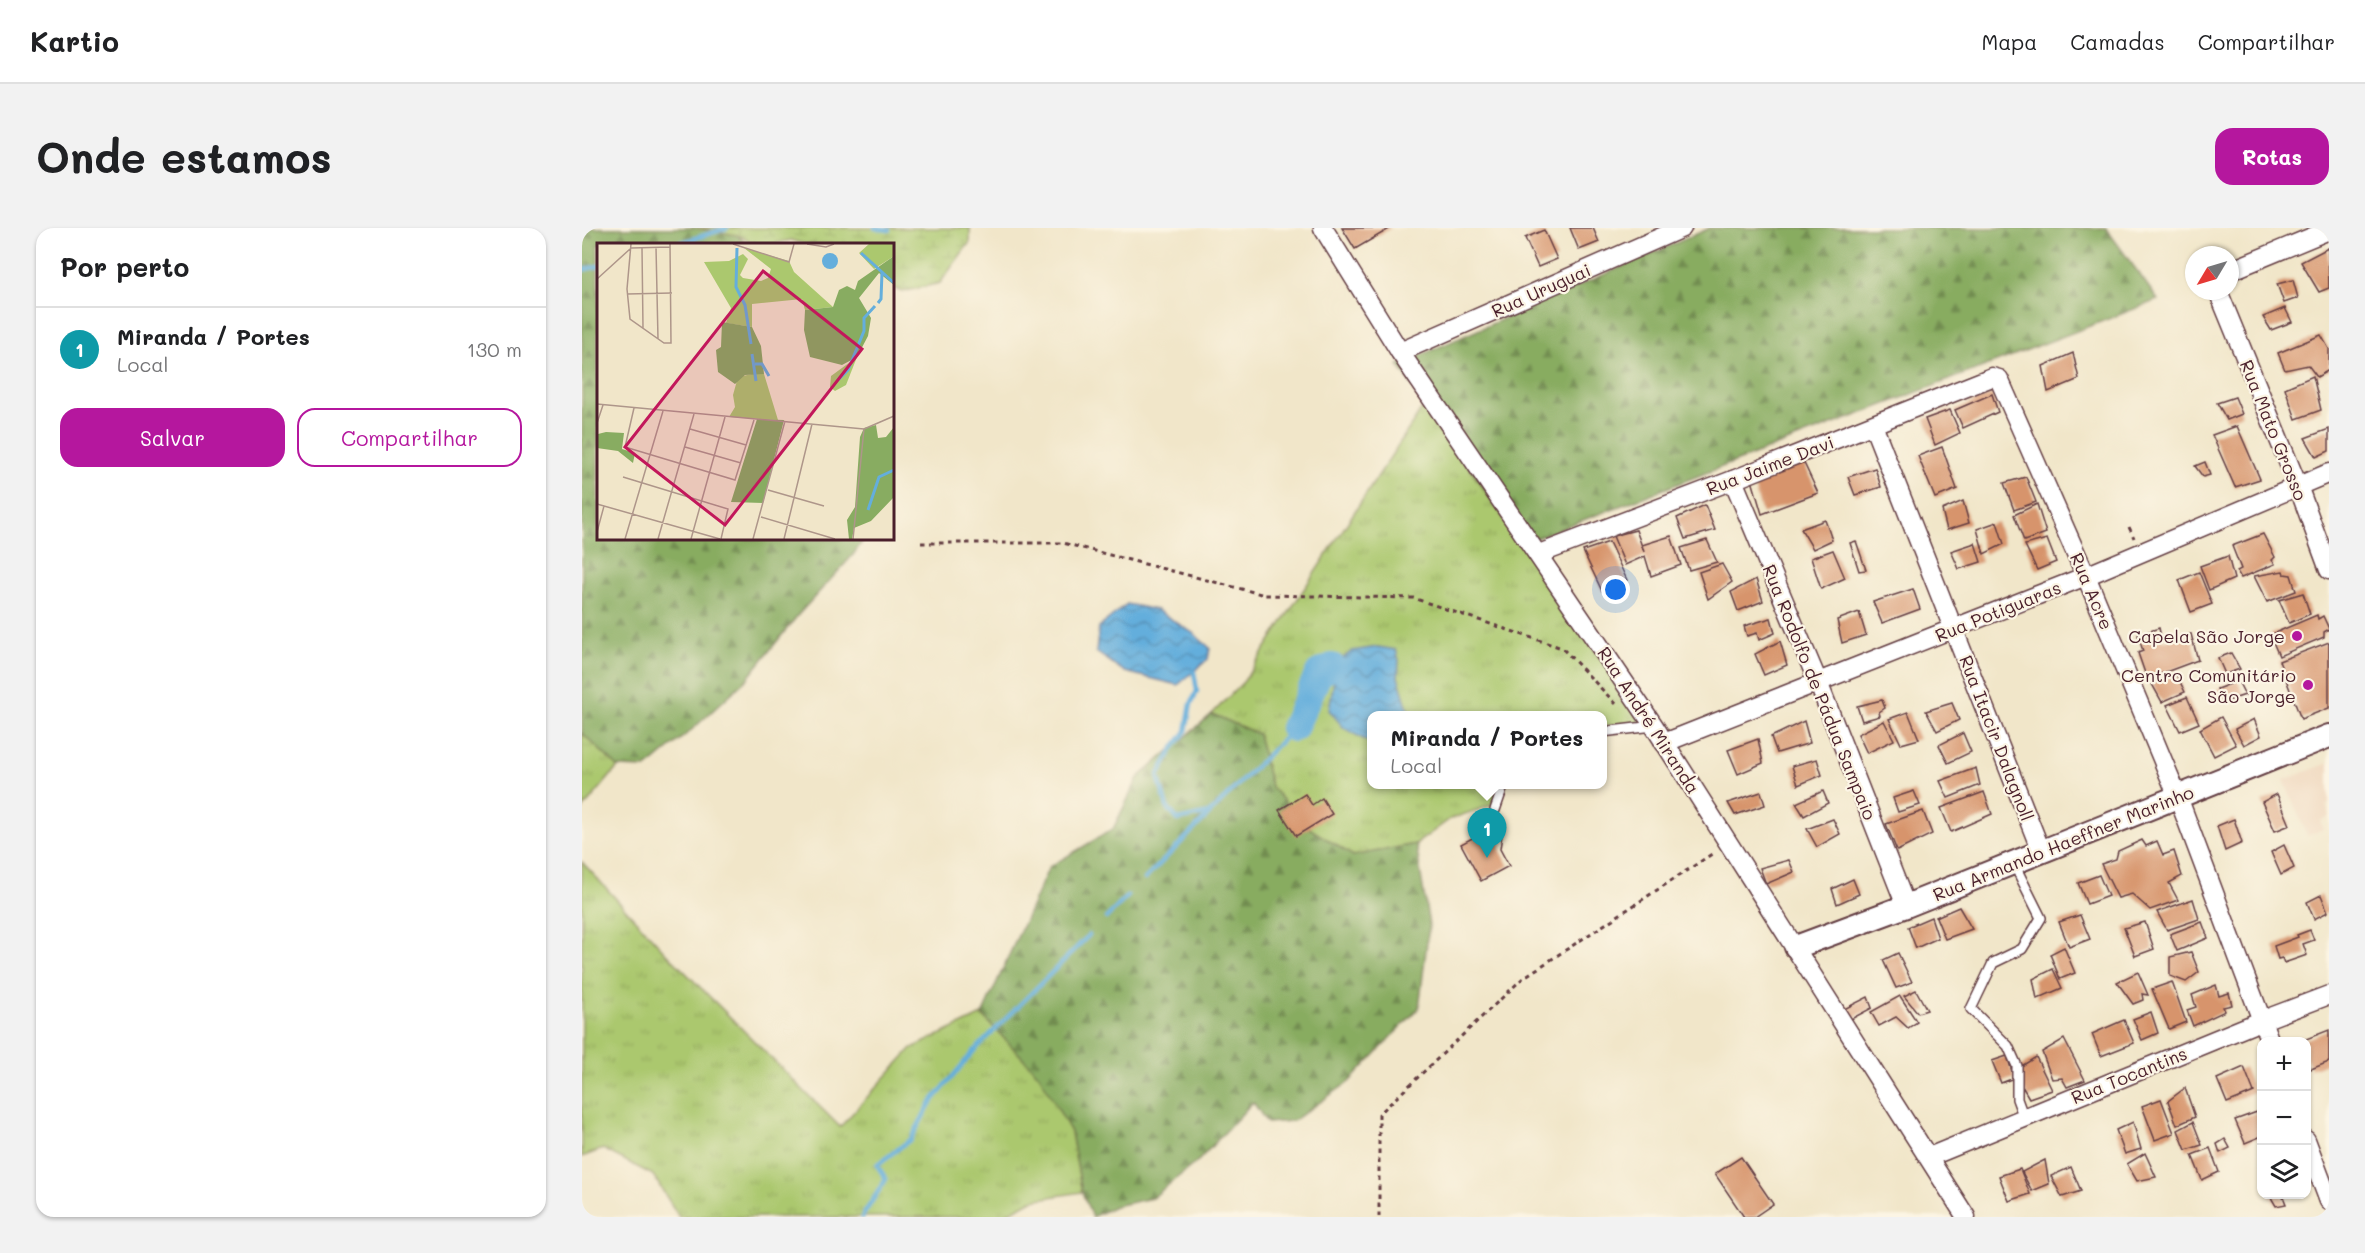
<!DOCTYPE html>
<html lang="pt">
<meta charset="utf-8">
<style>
:root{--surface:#fff;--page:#f2f2f2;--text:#202124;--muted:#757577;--line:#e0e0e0;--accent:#b5179e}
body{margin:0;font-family:Mali,sans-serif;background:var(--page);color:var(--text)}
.controls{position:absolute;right:18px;bottom:18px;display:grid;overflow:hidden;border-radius:12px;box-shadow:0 2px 4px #0004}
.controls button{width:54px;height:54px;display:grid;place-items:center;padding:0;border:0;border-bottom:2px solid var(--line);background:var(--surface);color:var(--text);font:30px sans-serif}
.compass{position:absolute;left:1603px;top:18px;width:54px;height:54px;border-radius:50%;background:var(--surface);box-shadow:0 2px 4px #0004;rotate:232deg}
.you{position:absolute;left:1034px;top:362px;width:21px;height:21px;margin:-15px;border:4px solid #fff;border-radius:50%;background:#1a73e8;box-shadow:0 0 0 9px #1a73e833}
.badge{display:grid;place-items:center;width:39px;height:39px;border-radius:50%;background:var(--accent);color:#fff;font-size:20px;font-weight:700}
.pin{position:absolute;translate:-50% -50px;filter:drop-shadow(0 2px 3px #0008)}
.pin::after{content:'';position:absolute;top:32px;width:21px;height:18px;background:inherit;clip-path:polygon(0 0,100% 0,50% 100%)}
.popup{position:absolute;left:785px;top:483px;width:240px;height:78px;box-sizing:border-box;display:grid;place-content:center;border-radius:12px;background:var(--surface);filter:drop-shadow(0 2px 4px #0005);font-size:20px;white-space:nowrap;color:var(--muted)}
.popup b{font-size:22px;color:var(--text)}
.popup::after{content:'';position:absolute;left:50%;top:100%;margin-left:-12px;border:12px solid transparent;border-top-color:var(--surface)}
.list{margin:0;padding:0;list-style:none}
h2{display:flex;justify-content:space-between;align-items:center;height:78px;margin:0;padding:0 24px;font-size:26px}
h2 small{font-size:20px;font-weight:400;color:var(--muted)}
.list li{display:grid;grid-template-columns:39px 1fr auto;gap:18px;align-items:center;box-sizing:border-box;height:84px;padding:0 24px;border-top:2px solid var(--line)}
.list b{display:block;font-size:22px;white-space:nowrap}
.list p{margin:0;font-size:20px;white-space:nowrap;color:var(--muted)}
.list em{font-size:20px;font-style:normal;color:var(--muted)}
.actions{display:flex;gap:12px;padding:18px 24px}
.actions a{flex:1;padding:14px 0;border:2px solid var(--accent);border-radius:18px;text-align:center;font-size:21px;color:var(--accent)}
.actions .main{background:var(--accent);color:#fff}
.icon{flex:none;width:33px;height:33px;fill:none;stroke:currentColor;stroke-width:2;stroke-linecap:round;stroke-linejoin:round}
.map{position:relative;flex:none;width:1747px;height:989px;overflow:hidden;border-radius:18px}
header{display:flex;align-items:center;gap:36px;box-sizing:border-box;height:84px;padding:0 30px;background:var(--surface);border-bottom:2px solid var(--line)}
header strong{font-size:28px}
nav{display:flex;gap:33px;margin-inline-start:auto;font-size:21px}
.intro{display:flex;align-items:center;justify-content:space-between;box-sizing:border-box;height:144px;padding:0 36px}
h1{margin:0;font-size:42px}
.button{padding:15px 27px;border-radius:18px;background:var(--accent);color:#fff;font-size:21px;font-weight:700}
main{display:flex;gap:36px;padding:0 36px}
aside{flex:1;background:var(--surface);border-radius:18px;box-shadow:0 2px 4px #0004}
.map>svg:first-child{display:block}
</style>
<header>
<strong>Kartio</strong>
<nav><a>Mapa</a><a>Camadas</a><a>Compartilhar</a></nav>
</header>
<div class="intro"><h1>Onde estamos</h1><a class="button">Rotas</a></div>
<main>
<aside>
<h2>Por perto<small></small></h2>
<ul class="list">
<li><span class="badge" style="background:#0f9aa8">1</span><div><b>Miranda / Portes</b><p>Local</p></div><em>130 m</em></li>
</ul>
<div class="actions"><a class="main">Salvar</a><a>Compartilhar</a></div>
</aside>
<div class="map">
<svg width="1747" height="989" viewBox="0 0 1747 989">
<defs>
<pattern id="grass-tufts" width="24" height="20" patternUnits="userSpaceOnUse" patternTransform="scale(1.5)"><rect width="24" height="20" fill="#abc86e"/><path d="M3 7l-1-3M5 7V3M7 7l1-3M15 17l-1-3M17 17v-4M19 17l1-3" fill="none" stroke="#95ab5f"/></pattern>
<pattern id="forest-firs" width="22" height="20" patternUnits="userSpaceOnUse" patternTransform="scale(1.5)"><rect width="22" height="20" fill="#88ac61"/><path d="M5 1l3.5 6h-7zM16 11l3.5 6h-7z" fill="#718b50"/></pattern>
<pattern id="wetland-marsh" width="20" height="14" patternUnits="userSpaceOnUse" patternTransform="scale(1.5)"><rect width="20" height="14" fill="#abc86e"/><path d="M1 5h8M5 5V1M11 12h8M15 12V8" fill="none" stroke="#95ab5f"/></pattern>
<pattern id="water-waves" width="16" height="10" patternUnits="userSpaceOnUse" patternTransform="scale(1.5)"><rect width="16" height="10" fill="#64aedc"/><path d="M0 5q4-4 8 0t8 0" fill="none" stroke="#548db3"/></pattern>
</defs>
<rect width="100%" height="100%" fill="#fcf5e5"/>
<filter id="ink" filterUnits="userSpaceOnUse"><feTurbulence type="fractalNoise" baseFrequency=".0167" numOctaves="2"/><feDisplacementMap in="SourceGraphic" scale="12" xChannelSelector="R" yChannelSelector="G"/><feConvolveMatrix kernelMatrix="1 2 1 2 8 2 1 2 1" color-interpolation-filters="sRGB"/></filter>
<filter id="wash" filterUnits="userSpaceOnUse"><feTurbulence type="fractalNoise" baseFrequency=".008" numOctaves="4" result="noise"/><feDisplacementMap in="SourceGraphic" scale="24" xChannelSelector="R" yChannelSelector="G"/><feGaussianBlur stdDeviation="1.35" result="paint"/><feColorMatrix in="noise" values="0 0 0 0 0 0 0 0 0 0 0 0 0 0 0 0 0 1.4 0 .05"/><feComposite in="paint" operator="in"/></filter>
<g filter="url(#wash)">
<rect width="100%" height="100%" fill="#f1e6c9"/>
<!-- built -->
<path fill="#efd6bc" d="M1747,535V576L1744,577L1747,589L1738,593L1741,601L1725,608L1702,552Z"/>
<!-- grass -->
<g fill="url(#grass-tufts)" stroke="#7a744c" stroke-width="1.5">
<path d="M843,176L1063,495L1021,498L1020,488H790V556L916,557L910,577L868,591L834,616L771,628L727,600L689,559L676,506L630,486L662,453Z"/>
<path d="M0,505L36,539L0,582Z"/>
<path d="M0,634L84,725L258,899L330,820L400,787L458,847L489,904L500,964L450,972L419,989H97L71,947L21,921L0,929Z"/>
</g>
<!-- forest -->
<g fill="url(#forest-firs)" stroke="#696646" stroke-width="1.5">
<path d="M0,0H114L155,7L164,16H16V310L282,311L271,327L216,387L165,451L113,499L64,540L36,539L0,505Z"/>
<path d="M1128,0H1524L1576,72L941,315L816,137Z"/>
<path d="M630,486L676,506L689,559L727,600L771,628L834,616L847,697L837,780L767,854L711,893L685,895L671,874L617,932L570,970L533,978L510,989L500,964L489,904L457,847L400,787L467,639L531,601L556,550Z"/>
</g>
<!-- wetland -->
<path fill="url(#wetland-marsh)" stroke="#7a744c" stroke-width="1.5" d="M114,0H388V14L358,55L320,64L311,60L310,16H222L209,12L191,16H175L155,7Z"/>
<!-- water -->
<g fill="url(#water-waves)" stroke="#576684" stroke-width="1.5">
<path d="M545,376L575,382L611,405L628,420L626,431L596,457L543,444L514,424L517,399Z"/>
<path d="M796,419L814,422L817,432L816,449L828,487L790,488L788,515L762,500L747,482L754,441L750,439L770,423Z"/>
</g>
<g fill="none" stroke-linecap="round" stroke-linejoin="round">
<!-- stream -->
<g stroke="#64aedc" stroke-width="4.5">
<path d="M293,0L307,2"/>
<path d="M95,16L145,0"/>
<path d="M0,42L16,38"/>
<path d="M612,444L615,463L609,476L604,503L590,522L576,548L585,579L596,592L627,585"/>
<path d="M563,651L712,500"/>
<path d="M524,690L546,668"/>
<path d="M280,989L304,951L295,937L329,911L348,876L391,824L507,707"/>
</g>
<!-- river -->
<path stroke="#64aedc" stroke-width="28" d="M712,500L737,445L750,439"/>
</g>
<g id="blocks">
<!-- building -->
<g fill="#d7946c">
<path d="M760,0H809L773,21Z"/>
<path d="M988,0H1011L1017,14L997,22Z"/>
<path d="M962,2L975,31L956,39L943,10Z"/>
<path d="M1746,20L1747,60L1737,64L1719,34Z"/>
<path d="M1711,52L1716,70L1702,75L1695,56Z"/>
<path d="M1703,80L1710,94L1689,102L1681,89Z"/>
<path d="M1739,107L1747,121V142L1735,149L1726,137L1703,142L1696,125Z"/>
<path d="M1491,125L1497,151L1466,164L1461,138Z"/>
<path d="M1731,148L1739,182L1714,191L1703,160Z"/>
<path d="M1410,166L1416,184L1381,200L1373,182Z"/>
<path d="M1653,169L1660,186L1645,192L1635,175Z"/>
<path d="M1368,182L1378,205L1353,217L1343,191Z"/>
<path d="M1655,198L1678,251L1653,259L1630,207Z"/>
<path d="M1747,201V223L1734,229L1723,210Z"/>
<path d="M1360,219L1375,261L1353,270L1336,228Z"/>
<path d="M1221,233L1236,265L1180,286L1170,252Z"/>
<path d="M1623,234L1628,247L1621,249L1613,238Z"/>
<path d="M1293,240L1299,259L1273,267L1266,249Z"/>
<path d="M1444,249L1454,274L1432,282L1422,255Z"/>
<path d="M1381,273L1387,295L1365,302L1360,282Z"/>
<path d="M1455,276L1464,305L1442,313L1432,287Z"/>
<path d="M1123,277L1133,302L1103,311L1095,290Z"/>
<path d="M1243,292L1250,312L1231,321L1219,301Z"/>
<path d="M1415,294L1422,316L1402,326L1395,301Z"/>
<path d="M1054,302L1062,324L1060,317L1089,308L1099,337L1069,348L1063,328L1043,337L1031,308Z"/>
<path d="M1681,306L1693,329L1690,332L1693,336L1659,350L1655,343L1659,341L1650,318Z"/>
<path d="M1465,311L1474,334L1455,342L1443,317Z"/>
<path d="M1125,312L1135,334L1107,342L1099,320Z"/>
<path d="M1274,313L1284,342L1277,343L1268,315Z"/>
<path d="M1027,314L1045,352L1020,363L1001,323Z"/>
<path d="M1393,315L1399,334L1377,341L1369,323Z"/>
<path d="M1251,322L1263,350L1239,361L1229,330Z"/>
<path d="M1646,328L1652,351L1627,362L1618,338Z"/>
<path d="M1140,336L1150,354L1126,371L1117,344Z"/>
<path d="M1701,343L1702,346L1709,347L1714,363L1685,374L1672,348Z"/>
<path d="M1617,344L1630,376L1609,384L1597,352Z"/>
<path d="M1174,351L1181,373L1156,383L1149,364Z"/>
<path d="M1331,361L1338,381L1300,395L1291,374Z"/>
<path d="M1721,365L1728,386L1707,395L1697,372Z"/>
<path d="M1277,384L1284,407L1260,415L1255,392Z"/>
<path d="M1735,387L1736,391L1741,388L1747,401L1742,404V409L1697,428L1688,407Z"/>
<path d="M1189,390L1193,405L1177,412L1175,405L1165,408L1162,398Z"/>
<path d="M1577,400L1580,413L1609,406L1616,432L1565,451L1556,425L1561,423L1556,407Z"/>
<path d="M1198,413L1205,437L1182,447L1173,426Z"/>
<path d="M1747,414V480L1719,491L1697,433Z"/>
<path d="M1649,425L1658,441L1643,446L1636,430Z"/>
<path d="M1594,446L1603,464L1580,474L1570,456Z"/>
<path d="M1656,453L1663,467L1642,474L1635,461Z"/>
<path d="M1605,469L1617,495L1598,503L1585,477Z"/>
<path d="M1300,472L1303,480L1297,484L1298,488L1280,493L1275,478Z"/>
<path d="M1370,475L1377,492L1355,503L1344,483Z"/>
<path d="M1326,484L1337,511L1319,516L1307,491Z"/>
<path d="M1639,489L1654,517L1632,528L1618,501Z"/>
<path d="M1672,491L1679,508L1662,517L1653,501Z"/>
<path d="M1222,493L1228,515L1195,525L1189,509Z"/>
<path d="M1302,493L1312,512L1285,525L1276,506Z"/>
<path d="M1381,505L1389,524L1366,535L1357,517Z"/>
<path d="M1176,511L1181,535L1156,546L1146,522Z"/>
<path d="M1235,531L1240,547L1216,557L1210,538Z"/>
<path d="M1394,540L1398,557L1366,570L1358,553Z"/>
<path d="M1241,563L1246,575L1222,588L1214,575Z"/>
<path d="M1332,563L1338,577L1316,584L1311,570Z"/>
<path d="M1179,564L1183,577L1153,587L1146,575Z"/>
<path d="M1402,564L1410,586L1369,604L1359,580Z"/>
<path d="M723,566L730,577L740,570L750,586L714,608L697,582Z"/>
<path d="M1695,566L1708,597L1693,603L1680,574Z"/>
<path d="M1341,583L1350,606L1315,623L1304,596Z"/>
<path d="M1251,591L1258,606L1235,619L1225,601Z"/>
<path d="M1652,591L1660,615L1643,623L1635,598Z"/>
<path d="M907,598L921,600L918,621L927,638L899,653L879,616L894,608L900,612Z"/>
<path d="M1560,612L1564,618L1575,613L1581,627L1592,623L1600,648L1587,655L1596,672L1568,682L1550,666L1536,670L1519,636L1534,631L1536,623Z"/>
<path d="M1702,617L1712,640L1699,647L1689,624Z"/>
<path d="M1207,632L1212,644L1184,656L1178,640Z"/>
<path d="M1517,647L1526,668L1505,676L1496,655Z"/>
<path d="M1271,651L1277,666L1255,676L1250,661Z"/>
<path d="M1739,667L1746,684L1732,691L1725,674Z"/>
<path d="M1611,671L1617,691L1585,702L1575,684Z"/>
<path d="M1377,679L1390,701L1363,711L1354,689Z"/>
<path d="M1498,687L1508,711L1487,719L1477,694Z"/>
<path d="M1349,689L1356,710L1334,720L1326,699Z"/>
<path d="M1563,694L1572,721L1553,728L1542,700Z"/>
<path d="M1620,694L1626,710L1595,723L1588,706Z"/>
<path d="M1728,702L1732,712L1721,716L1725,727L1702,735L1700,730L1696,731L1692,718L1716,709L1715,707Z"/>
<path d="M1482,719L1493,745L1478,751L1468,726Z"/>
<path d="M1609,724L1617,744L1604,754L1588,748V729Z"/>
<path d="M1316,725L1330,754L1314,760L1301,732Z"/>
<path d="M1471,741L1480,760L1455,771L1451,751Z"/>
<path d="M1556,744L1566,767L1560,766L1561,772L1551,776L1535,754Z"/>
<path d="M1590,754L1604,794L1587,801L1570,761Z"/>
<path d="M1634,757L1637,768L1647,765L1650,777L1641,779L1643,783L1611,798L1605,782L1614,779L1610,767Z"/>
<path d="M1334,762L1345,782L1336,785L1322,768Z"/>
<path d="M1318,768L1335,794L1326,800L1314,789L1297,798L1289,784Z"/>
<path d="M1286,769L1290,780L1269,791L1262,781Z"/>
<path d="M1569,784L1576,805L1560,812L1551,791Z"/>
<path d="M1542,792L1552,815L1519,828L1510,806Z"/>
<path d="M1747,802V834L1729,841L1724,829V814L1719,813Z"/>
<path d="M1482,811L1503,852L1485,859L1480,850L1470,851L1460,824Z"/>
<path d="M1425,828L1432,850L1419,855L1410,833Z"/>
<path d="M1454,829L1470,862L1447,870L1437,853L1438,839Z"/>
<path d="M1662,839L1672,864L1645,875L1635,851Z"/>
<path d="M1603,860L1613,889L1595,897L1586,873Z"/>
<path d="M1579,871L1592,905L1573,912L1560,878Z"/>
<path d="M1675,884L1680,896V908L1663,915L1653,892Z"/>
<path d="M1551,894L1559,921L1543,926L1534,902Z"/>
<path d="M1611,894L1620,917L1604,922L1596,902Z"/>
<path d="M1643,911L1648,920L1638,925L1635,916Z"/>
<path d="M1628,920L1637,944L1620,952L1610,927Z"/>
<path d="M1563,925L1574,949L1555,953L1545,936Z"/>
<path d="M1159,929L1191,976L1172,989H1162L1133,946Z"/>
<path d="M1463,932L1467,956L1450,963L1440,944Z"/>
<path d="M1489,939L1499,963L1480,969L1469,948Z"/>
<path d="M1438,941L1448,966L1427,973L1417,948Z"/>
<path d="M1687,966H1700L1704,976L1694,978Z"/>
</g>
</g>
</g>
<g filter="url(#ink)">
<use href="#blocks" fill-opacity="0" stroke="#633d43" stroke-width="1.5"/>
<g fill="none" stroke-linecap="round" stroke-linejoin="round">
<!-- service casing -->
<g stroke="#633d43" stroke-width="12">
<g id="service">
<path d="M1020,504L1072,498"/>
<path d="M913,582L922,556"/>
<path d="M1431,634L1459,690L1440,721L1411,735L1389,781L1426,818L1435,838V871L1442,890"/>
</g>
</g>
<!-- minor casing -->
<g stroke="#633d43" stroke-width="21">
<g id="minor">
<path d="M741,0L818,124L1072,498L1384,989"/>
<path d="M1648,43L1747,2"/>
<path d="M1636,63L1716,258L1747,342"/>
<path d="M818,124L1100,0"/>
<path d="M1291,197L1459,623"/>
<path d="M1151,252L1236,454L1324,678"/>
<path d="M957,326L1151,252L1410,149L1417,151L1504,348L1596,569L1688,814"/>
<path d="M1082,515L1504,348L1747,245"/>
<path d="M1724,912L1747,973"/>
<path d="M1347,929L1681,792L1747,767"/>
</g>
</g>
<!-- tertiary casing -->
<g stroke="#633d43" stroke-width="26">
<path id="tertiary" d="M1214,719L1324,678L1747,508"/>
</g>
<!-- path -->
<g stroke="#633d43" stroke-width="3" stroke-dasharray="4.5 4.5" stroke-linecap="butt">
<path d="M1547,299L1552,310"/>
<path d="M339,315H481L683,367L831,370L980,420L1037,479"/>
<path d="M797,989V886L941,750L1133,624"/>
</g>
<!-- service -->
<use href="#service" stroke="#fff" stroke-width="9"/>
<!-- minor -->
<use href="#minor" stroke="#fff" stroke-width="18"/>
<!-- tertiary -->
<use href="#tertiary" stroke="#fff" stroke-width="22"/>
</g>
</g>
<!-- markers -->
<g fill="#b5179e" stroke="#fcf5e5" stroke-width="2">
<circle cx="1715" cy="408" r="6"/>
<circle cx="1726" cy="457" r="6"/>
</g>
<g text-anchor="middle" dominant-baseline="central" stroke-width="4.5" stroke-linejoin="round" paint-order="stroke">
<!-- street labels -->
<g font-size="18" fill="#4a1f2b" stroke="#fcf5e5">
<text transform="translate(959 62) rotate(-24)">Rua Uruguai</text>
<text transform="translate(1692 202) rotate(68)">Rua Mato Grosso</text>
<text transform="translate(1188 237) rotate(-21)">Rua Jaime Davi</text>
<text transform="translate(1510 363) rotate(67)">Rua Acre</text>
<text transform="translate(1416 383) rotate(-22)">Rua Potiguaras</text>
<text transform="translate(1238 464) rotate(68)">Rua Rodolfo de Pádua Sampaio</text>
<text transform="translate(1067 492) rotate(57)">Rua André Miranda</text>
<text transform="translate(1415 510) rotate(69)">Rua Itacir Dalagnoll</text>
<text transform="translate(1481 615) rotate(-22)">Rua Armando Haeffner Marinho</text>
<text transform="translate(1547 847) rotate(-22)">Rua Tocantins</text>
</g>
<!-- poi labels -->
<g font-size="18" fill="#4a1f2b" stroke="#fcf5e5" text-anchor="end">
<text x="1703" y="408">Capela São Jorge</text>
<text x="1714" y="447">Centro Comunitário<tspan x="1714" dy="21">São Jorge</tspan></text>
</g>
</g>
<!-- overview -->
<g transform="translate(15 15)">
<rect width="297" height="297" fill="#f1e6c9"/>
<path d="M272,1H297V13L277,26L262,10ZM147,5L192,18L197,29L236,64L208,67L205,56L155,61V84L129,80L134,65L107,19L132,18L146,11L151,16L143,32L146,35L164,38L171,35L174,26ZM155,131H167L181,177L132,174L138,164L136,152L141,134Z" fill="#abc86e"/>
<path d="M297,13V42L282,30L262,55L274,75L271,93L260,114L245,122L213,114L207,87L208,67L236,64L242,47L250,43L258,47L261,38ZM125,79L155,84L164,103L167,131L148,132L138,141L121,129L119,107L124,104ZM160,176L187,177L166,260L134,259ZM279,182L281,195L289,194L297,184V254L274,278L257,285L255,296H252L250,277L258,264L263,194L267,185ZM9,189L27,190L25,206L38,210L36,220L21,208L0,205L1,191Z" fill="#88ac61"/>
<path d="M260,114L249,142L238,148L233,144L234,133Z" fill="#abc86e"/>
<path d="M225 18a8 8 0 1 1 16 0a8 8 0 1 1-16 0Z" fill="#64aedc"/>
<path fill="none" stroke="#64aedc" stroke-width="3" d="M140,5L139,44L148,62L154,101M264,10L297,40M281,60L284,56L285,29M155,111L159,138M158,121H165L172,133M241,137L251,127L267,88V75L278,63M271,267L282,234L297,227"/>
<path fill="none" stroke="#ae968a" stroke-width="1.5" d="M34,1L30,46L33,76L67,100H74L73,1M136,1L192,19L197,1M210,1L229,4L237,1M59,4L61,96M34,5L73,4M45,5L46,85M0,36L33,6M30,51L75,50M0,161L267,186M37,165L28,204L138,237L157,177M0,180L6,162M93,186L149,202M267,186L297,173M88,204L144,220M26,234L131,266L124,296M171,247L227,263M0,261L123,296M164,274L238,296M0,289L7,263M28,296L66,168M61,296L97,171M94,296L128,174M156,296L188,178M187,296L215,181M256,296L267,186"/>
<path fill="#c2185b" fill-opacity="0.15" stroke="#c2185b" stroke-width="3" d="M166,28L265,106L128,282L28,204Z"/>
<rect width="297" height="297" fill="none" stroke="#4a1f2b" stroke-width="3"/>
</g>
</svg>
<div class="controls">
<button>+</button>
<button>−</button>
<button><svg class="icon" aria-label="layers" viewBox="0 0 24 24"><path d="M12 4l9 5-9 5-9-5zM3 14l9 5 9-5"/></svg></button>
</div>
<svg class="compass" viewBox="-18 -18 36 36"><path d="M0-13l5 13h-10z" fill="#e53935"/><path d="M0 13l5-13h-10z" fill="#757577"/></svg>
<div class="you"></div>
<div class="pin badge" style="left:905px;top:630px;background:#0f9aa8">1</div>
<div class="popup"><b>Miranda / Portes</b>Local</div>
</div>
</main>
